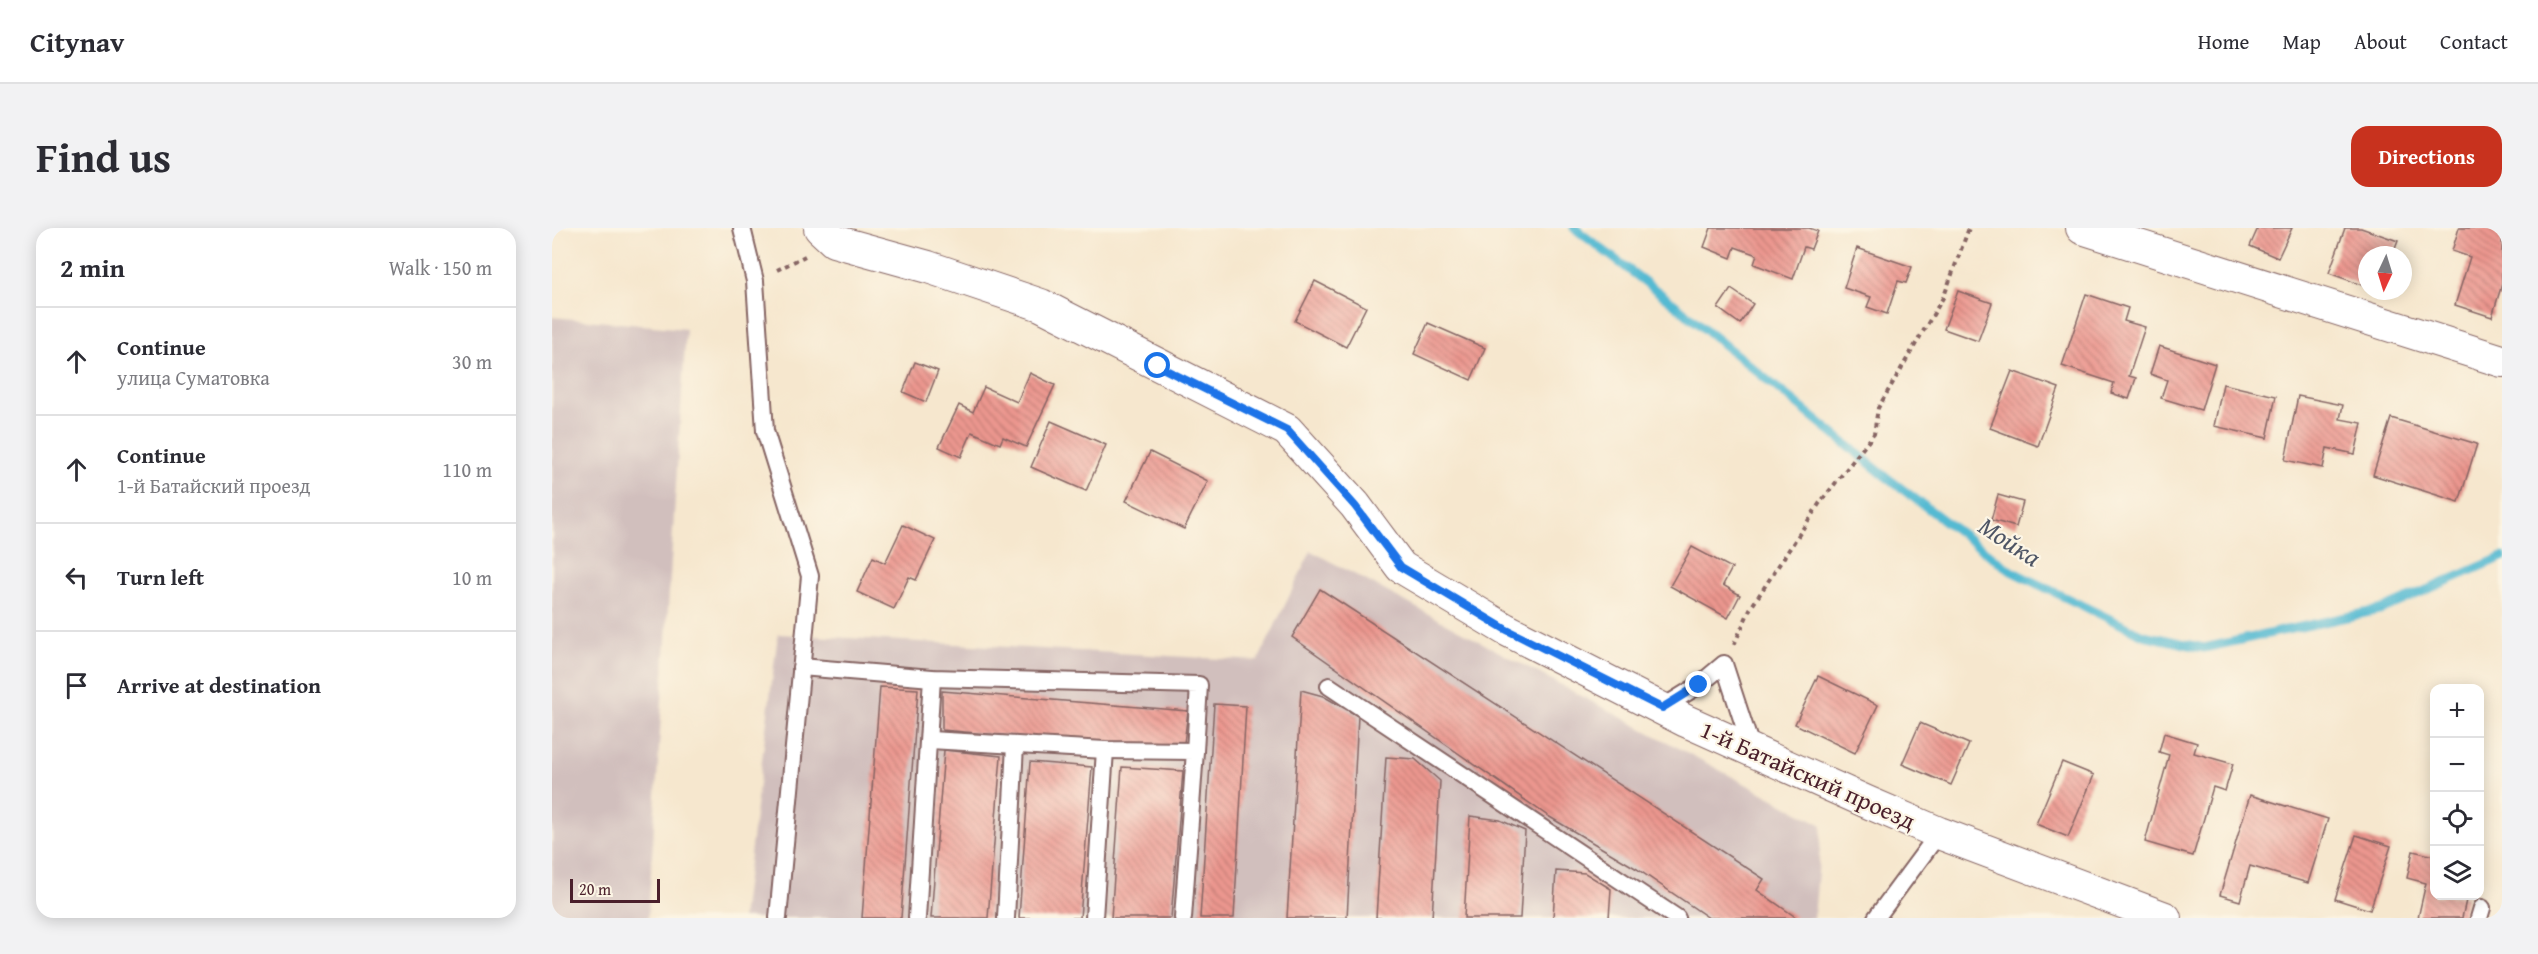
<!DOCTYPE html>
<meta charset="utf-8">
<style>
:root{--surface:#fff;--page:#f2f2f3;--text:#2b2b33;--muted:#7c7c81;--line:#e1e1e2;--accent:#c8321e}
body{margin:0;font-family:"Gentium Book Plus",serif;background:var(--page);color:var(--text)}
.controls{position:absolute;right:18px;bottom:18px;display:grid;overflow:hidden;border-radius:12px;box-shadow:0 3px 15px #0003}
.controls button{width:54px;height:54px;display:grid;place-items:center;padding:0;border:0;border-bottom:2px solid var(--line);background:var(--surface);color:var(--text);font:30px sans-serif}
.compass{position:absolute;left:1806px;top:18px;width:54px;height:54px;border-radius:50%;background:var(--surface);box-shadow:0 3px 15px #0003;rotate:184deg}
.scale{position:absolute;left:18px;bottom:15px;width:90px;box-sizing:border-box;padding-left:6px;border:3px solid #4a1f2b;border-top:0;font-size:16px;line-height:21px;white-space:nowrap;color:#4a1f2b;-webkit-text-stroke:4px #fcf5e5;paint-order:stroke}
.stop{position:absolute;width:18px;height:18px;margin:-14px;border:4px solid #1a73e8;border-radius:50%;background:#fff}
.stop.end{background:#1a73e8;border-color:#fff;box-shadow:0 2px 6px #0008}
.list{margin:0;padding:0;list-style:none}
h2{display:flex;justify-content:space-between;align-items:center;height:78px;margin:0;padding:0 24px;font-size:26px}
h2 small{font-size:20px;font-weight:400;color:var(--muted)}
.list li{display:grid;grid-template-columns:39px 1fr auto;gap:18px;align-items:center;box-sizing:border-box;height:108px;padding:0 24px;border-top:2px solid var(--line)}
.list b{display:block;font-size:22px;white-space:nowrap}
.list p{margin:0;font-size:20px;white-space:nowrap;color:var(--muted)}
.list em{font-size:20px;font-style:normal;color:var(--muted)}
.icon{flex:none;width:33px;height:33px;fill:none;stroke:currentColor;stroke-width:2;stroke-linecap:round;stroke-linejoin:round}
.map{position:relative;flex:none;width:1950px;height:690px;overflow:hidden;border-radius:18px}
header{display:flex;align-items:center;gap:36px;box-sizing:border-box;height:84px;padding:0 30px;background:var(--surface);border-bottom:2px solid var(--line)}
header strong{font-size:28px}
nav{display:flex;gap:33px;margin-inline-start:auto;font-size:21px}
.intro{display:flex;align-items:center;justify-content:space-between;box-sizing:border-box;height:144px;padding:0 36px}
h1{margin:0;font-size:42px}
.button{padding:15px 27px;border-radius:18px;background:var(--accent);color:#fff;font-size:21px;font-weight:700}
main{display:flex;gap:36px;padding:0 36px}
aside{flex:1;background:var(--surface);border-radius:18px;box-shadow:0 3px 15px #0003}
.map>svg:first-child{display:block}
</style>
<header>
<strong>Citynav</strong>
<nav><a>Home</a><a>Map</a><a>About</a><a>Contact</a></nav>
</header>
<div class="intro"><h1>Find us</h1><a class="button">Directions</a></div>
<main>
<aside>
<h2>2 min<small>Walk · 150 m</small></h2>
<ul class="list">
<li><svg class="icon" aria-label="ahead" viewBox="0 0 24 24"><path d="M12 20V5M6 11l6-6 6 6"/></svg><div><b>Continue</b><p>улица Суматовка</p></div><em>30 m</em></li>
<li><svg class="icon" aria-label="ahead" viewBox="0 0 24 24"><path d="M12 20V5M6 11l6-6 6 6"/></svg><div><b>Continue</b><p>1-й Батайский проезд</p></div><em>110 m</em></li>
<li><svg class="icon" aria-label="left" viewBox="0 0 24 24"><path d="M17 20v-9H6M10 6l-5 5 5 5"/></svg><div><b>Turn left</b></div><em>10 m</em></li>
<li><svg class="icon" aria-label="arrive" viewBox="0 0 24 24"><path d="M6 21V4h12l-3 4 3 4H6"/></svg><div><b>Arrive at destination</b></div></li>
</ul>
</aside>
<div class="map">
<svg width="1950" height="690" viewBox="0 0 1950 690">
<defs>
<pattern id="building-back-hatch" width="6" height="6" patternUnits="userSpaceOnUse" patternTransform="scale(1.5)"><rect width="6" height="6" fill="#ec978f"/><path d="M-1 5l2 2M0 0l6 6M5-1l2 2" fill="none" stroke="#c17b75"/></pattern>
</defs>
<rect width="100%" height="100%" fill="#fcf5e5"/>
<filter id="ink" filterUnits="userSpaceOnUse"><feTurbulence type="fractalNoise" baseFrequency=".0167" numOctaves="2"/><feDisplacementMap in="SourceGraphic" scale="12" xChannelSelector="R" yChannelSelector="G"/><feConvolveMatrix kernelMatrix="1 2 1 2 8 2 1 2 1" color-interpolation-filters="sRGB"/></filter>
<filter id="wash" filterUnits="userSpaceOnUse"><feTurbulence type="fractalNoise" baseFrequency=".008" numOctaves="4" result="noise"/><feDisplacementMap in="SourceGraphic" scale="24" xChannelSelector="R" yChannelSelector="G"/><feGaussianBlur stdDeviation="1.35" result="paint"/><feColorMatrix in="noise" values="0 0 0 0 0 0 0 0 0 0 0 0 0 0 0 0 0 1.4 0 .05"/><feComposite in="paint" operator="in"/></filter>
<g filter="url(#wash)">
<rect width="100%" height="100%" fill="#f6e7ce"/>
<!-- industrial -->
<g fill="#d1bfbd">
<path d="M0,89L134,101L96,690H0Z"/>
<path d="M759,323L1270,597L1262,690H190L226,406L706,433Z"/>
</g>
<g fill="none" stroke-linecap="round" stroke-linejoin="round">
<!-- stream -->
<path stroke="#54bad2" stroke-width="9" d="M1022,0L1121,75L1333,248L1459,343L1591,407L1652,420L1831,381L1950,329"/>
</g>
<g id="blocks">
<!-- building -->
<g fill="url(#building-back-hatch)">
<path d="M1159,0H1257L1266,3L1259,21L1252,19L1241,51L1202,36L1205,27L1183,19L1179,30L1152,19Z"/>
<path d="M1706,0H1740L1726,30L1698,18Z"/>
<path d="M1793,0H1809L1846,13L1841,26L1835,24L1833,27H1815V59L1777,45Z"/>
<path d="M1907,0H1938L1950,5V56L1940,89L1903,77L1918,29L1900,23Z"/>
<path d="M1305,20L1360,39L1354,55L1346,53L1335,86L1315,79L1319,69L1292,60Z"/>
<path d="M763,53L814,79L794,119L743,93Z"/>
<path d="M1179,61L1201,76L1188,96L1166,80Z"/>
<path d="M1406,63L1440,75L1426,113L1392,101Z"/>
<path d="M1534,66L1576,80L1572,93L1593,99L1577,148L1584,150L1577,171L1559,165L1562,155L1510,138Z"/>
<path d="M876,95L933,120L919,152L862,126Z"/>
<path d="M1607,118L1663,136L1649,182L1609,170L1615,152L1598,146Z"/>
<path d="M363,134L386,143L374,174L351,164Z"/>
<path d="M1460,143L1507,160L1486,218L1438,200Z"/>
<path d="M478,145L503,157L474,219L451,209L448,216L420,204L409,229L387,219L407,177L421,184L432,159L465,174Z"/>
<path d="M1671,156L1724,168L1715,210L1662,198Z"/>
<path d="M1746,168L1791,177L1788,191L1810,195L1803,226L1775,220L1771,240L1733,232Z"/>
<path d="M1839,190L1925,216L1907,274L1821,247Z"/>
<path d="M499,193L554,217L534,263L479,239Z"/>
<path d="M598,224L656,253L632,301L574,273Z"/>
<path d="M1446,267L1471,274L1464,299L1439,292Z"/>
<path d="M351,297L383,312L364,352L357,349L342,381L305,364L321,329L333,335Z"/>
<path d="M1140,319L1180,340L1171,357L1188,367L1176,390L1118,358Z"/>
<path d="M768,361L1212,651L1205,662L1245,690H1157L1085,641L996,588L740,409Z"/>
<path d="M1266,448L1326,477L1303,525L1243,496Z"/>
<path d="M328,459L366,461L349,690H310Z"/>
<path d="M749,462L771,468L806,488L795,690H735Z"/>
<path d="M390,463L636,483L631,523L390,502Z"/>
<path d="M662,476L694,478L682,690H648Z"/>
<path d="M1368,495L1417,516L1399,557L1350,536Z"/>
<path d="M1612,505L1645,515L1642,525L1681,536L1673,563L1661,559L1641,628L1593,614L1617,527L1607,524Z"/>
<path d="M392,522L449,528L436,690H379Z"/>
<path d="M834,529L863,531L888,553L880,690H824Z"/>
<path d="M478,534L540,539L528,690H467Z"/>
<path d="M1510,534L1542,547L1516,609L1484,596Z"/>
<path d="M570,539L631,543L619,690H559Z"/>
<path d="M1698,567L1776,591L1756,655L1698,638L1688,673L1668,667Z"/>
<path d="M918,588L948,592L973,603L968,690H912Z"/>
<path d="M1804,607L1839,618L1818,682L1783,671Z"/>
<path d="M1861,623L1882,628V668H1915L1910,690H1866L1874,655L1855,650Z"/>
<path d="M1004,643L1033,645L1059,661L1057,690H1001Z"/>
</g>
</g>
</g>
<g filter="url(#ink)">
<use href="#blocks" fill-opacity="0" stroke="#866564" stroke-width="1.5"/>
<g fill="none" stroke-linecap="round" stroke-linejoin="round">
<!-- service casing -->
<g stroke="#866564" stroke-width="20">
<g id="service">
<path d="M190,0L203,53L213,203L258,348L226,690"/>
<path d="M249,439L380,450L647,457L643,523"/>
<path d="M777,458L1125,690"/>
<path d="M1110,480L1147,457L1172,436L1200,522"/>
<path d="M378,512L553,522L643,523L631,690"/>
<path d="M365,690L380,450"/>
<path d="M454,690L463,517"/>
<path d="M542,690L553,522"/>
<path d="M1324,690L1387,605"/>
<path d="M1927,690L1930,680"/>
</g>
</g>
<!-- minor casing -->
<g stroke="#866564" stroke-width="34">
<g id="minor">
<path d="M268,0L282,13L376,39L489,77L735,202L803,277L849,339L953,401L1134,493L1315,574L1387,605L1613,690"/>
<path d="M1530,0L1950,133"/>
</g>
</g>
<!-- path -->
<g stroke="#866564" stroke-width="4" stroke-dasharray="4.5 4.5" stroke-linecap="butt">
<path d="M225,42L253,28"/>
<path d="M1182,417L1198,381L1267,276L1322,206L1326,180L1392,68L1417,0"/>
</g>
<!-- service -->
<use href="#service" stroke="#fff" stroke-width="16"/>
<!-- minor -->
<use href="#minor" stroke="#fff" stroke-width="32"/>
</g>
</g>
<g fill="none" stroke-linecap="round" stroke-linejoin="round" filter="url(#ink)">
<!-- route -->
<path stroke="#1a73e8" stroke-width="8" d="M606,138L735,202L803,278L849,339L953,401L1110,480L1147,457"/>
</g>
<g text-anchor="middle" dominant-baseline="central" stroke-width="4.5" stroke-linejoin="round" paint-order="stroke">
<!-- street labels -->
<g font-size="24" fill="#4a1f2b" stroke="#fcf5e5">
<text transform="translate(1256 547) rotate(24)">1-й Батайский проезд</text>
</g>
<!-- water labels -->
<g font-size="26" font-style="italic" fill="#4e5565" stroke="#fcf5e5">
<text transform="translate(1458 313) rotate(33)">Мойка</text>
</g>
</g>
</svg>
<div class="controls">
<button>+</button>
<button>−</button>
<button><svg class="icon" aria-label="locate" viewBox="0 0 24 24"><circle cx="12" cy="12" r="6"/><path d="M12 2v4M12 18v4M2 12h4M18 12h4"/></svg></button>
<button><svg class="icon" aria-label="layers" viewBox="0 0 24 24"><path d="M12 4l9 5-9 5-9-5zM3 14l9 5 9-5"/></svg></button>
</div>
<svg class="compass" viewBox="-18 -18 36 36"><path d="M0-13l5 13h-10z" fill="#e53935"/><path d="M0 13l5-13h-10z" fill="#7c7c81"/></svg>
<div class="scale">20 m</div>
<div class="stop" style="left:606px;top:138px"></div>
<div class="stop end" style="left:1147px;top:457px"></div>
</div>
</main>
